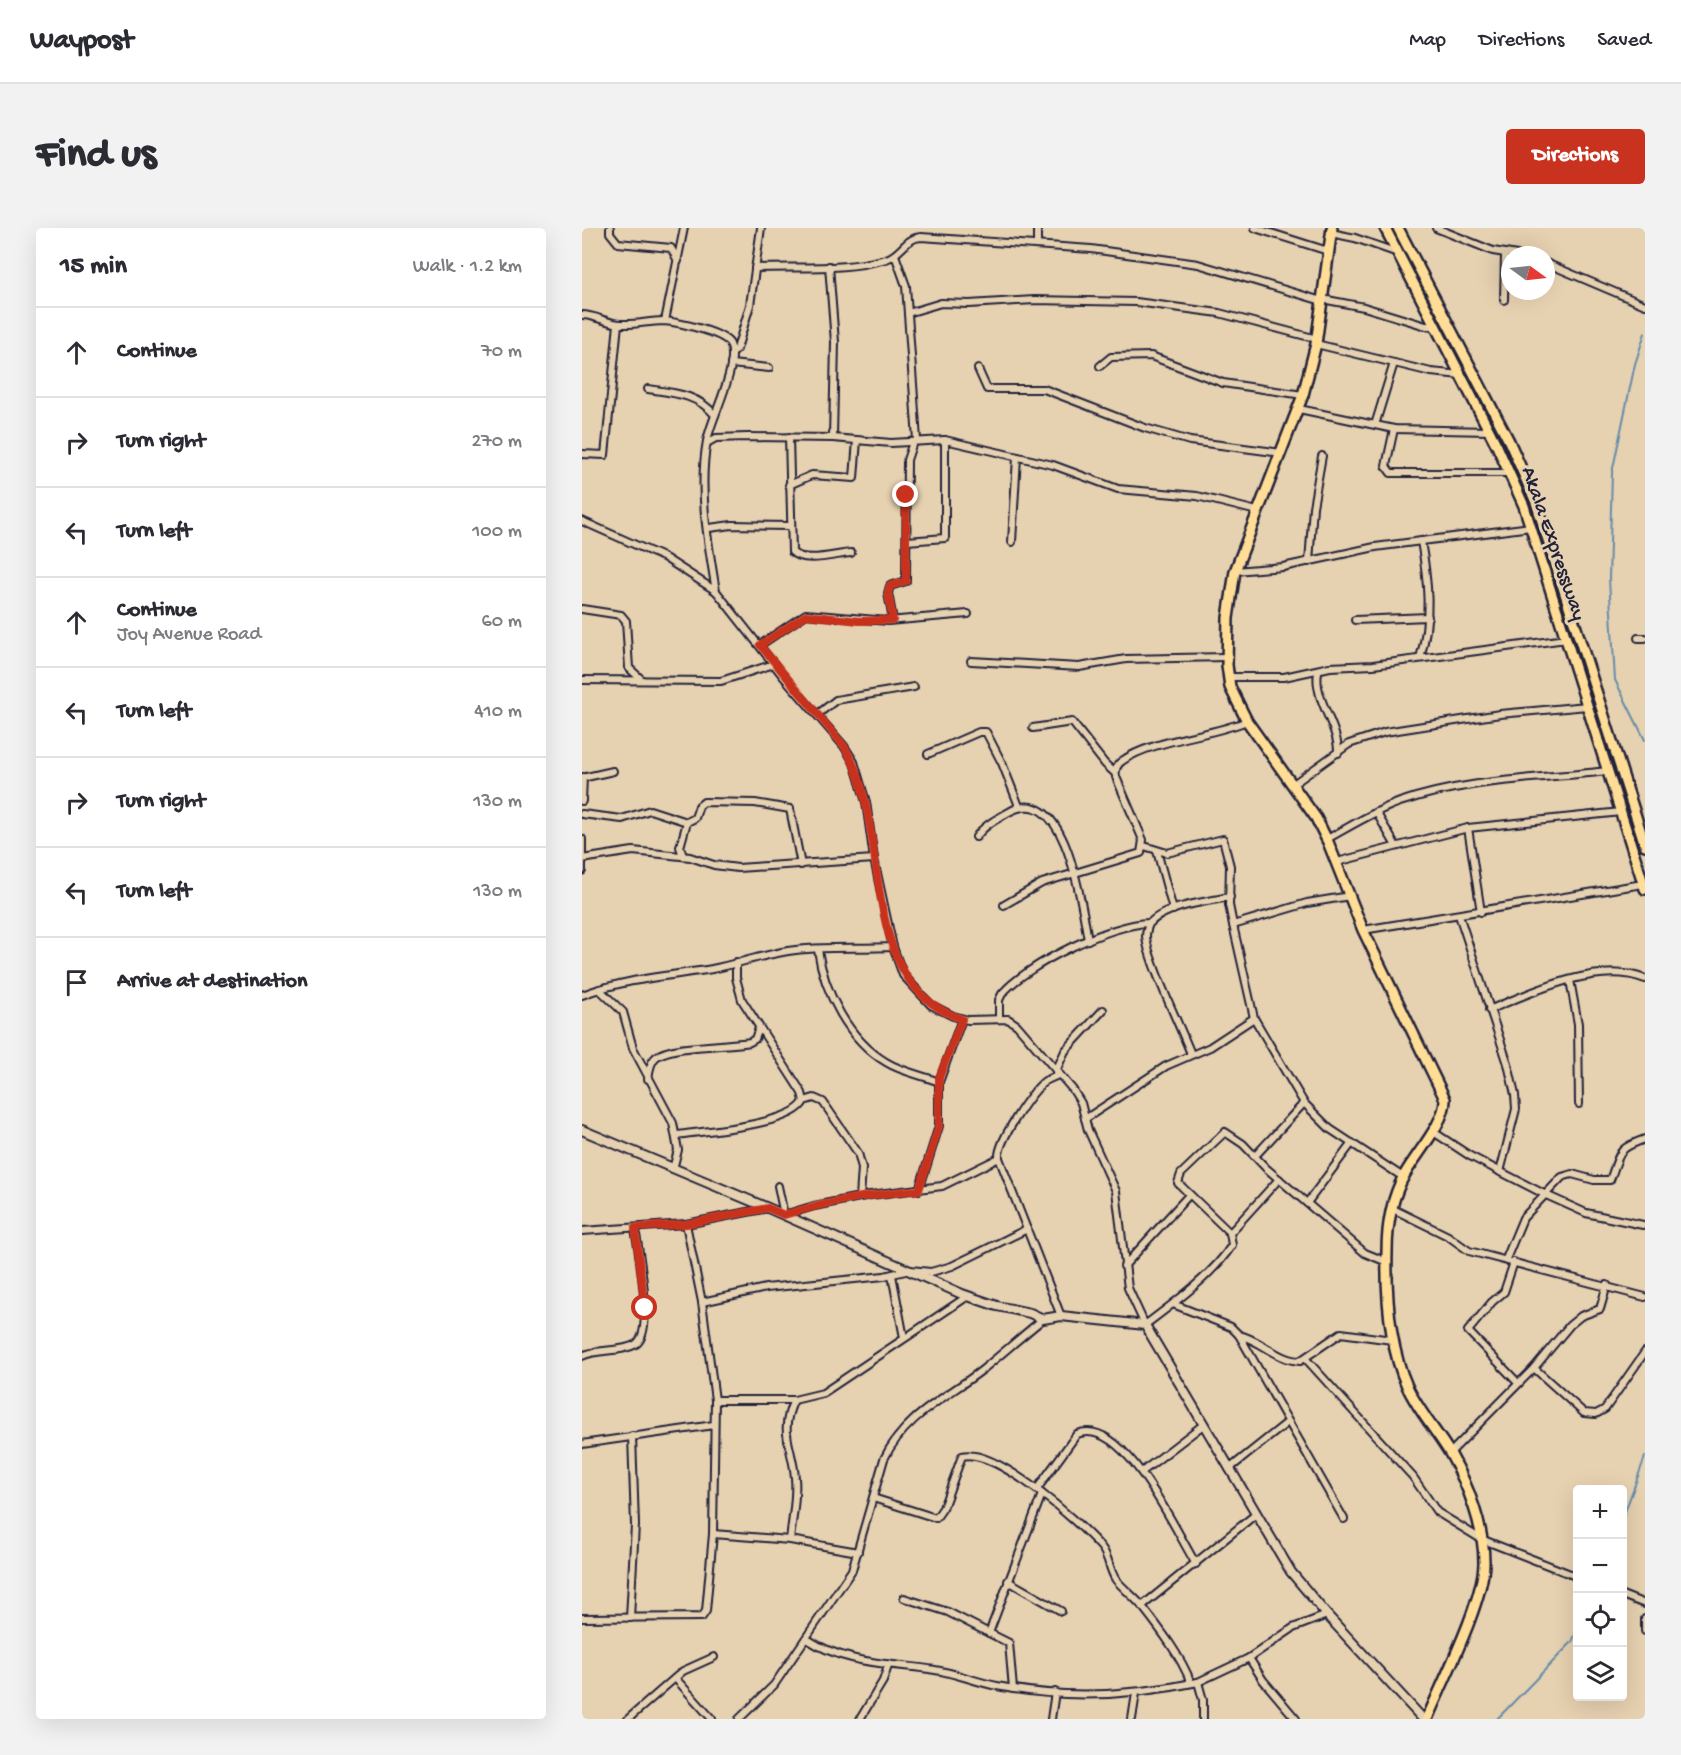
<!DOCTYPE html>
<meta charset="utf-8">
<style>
:root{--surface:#fff;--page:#f2f2f3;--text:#2b2b33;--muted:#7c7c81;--line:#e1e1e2;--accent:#c8321e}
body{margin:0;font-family:"Gochi Hand",sans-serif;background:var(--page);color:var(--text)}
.controls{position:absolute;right:18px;bottom:18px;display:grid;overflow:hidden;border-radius:6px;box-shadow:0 6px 24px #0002}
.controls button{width:54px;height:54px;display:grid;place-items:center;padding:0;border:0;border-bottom:2px solid var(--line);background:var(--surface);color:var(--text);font:30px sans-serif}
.compass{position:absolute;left:919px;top:18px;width:54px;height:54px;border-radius:50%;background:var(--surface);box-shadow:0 6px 24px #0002;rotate:105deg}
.stop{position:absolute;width:18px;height:18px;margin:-14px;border:4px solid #c8321e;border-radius:50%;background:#fff}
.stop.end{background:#c8321e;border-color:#fff;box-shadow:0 2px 6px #0008}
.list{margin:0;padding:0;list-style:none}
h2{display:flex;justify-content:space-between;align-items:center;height:78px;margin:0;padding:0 24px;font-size:26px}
h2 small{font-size:20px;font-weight:400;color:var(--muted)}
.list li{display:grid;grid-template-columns:39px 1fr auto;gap:18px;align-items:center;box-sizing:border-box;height:90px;padding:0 24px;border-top:2px solid var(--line)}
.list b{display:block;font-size:22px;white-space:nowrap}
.list p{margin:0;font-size:20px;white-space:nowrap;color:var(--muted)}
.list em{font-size:20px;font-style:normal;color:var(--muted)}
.icon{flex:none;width:33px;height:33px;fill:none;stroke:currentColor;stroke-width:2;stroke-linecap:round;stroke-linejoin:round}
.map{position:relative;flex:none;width:1063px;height:1491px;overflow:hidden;border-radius:6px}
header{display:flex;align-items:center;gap:36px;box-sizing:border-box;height:84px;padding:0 30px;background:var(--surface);border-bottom:2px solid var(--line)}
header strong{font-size:28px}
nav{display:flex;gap:33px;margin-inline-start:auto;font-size:21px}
.intro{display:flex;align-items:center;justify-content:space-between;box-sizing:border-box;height:144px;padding:0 36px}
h1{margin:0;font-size:42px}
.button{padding:15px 27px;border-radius:6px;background:var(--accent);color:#fff;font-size:21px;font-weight:700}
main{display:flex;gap:36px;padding:0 36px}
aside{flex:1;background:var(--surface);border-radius:6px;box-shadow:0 6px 24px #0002}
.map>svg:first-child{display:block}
</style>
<header>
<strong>Waypost</strong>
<nav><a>Map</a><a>Directions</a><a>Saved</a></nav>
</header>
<div class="intro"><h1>Find us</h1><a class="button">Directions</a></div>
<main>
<aside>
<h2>15 min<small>Walk · 1.2 km</small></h2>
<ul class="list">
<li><svg class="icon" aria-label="ahead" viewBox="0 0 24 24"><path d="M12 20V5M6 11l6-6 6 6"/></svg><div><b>Continue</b></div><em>70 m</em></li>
<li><svg class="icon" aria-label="right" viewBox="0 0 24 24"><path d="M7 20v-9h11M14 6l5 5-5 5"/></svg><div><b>Turn right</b></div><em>270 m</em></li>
<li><svg class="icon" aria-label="left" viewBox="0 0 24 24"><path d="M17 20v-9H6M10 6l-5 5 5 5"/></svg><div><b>Turn left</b></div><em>100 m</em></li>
<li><svg class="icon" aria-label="ahead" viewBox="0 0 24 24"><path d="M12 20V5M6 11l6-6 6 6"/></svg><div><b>Continue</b><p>Joy Avenue Road</p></div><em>60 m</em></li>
<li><svg class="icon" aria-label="left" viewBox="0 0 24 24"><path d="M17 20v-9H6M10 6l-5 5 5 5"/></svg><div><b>Turn left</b></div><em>410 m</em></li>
<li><svg class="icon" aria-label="right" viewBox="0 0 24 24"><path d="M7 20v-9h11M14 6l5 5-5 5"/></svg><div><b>Turn right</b></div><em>130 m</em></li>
<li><svg class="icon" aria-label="left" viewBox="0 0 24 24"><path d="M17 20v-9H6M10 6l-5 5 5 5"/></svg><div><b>Turn left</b></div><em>130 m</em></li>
<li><svg class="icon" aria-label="arrive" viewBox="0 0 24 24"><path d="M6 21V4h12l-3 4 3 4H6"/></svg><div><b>Arrive at destination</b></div></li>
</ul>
</aside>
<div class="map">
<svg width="1063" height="1491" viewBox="0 0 1063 1491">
<rect width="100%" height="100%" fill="#e6d1b0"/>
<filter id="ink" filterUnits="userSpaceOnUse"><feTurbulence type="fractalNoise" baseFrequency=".0167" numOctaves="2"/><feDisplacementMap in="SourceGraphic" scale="12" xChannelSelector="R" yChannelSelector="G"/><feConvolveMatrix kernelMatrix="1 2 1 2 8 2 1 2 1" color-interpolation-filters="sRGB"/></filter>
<g filter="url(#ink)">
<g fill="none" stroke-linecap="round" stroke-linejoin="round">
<!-- stream -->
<g stroke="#668dab" stroke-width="2">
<path d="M1063,105L1053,136L1030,245L1027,351L1033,452L1063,512"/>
<path d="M1040,1292L1063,1229"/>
<path d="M915,1491L990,1414L996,1399"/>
</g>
<!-- minor casing -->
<g stroke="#22223b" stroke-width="10">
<g id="minor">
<path d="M28,0V5L36,15L89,20L96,33"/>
<path d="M673,0L746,23"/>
<path d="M854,0L911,23L935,27"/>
<path d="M749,5L773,10L816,25"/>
<path d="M455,17V0"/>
<path d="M313,27L324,58L335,212"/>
<path d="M964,35L1063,77"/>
<path d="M247,38L253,114L251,210"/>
<path d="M173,40C216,38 262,43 304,31C319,27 323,10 339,9L509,21L616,36L740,73"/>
<path d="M740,71L782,79L844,98H854"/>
<path d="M922,72L923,26"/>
<path d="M326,85L359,75L387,76L453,72L554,74L637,85L735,111"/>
<path d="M0,87C14,87 26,96 40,96C53,97 67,93 81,93C95,94 142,104 148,116C158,137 129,190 125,213C116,261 126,315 134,363"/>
<path d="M83,93L102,0"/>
<path d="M734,116L849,144L879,147"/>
<path d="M150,126L155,121L168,77L179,0"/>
<path d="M149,136L187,140"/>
<path d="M518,138L529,129L569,128L641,155L721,167"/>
<path d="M396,141L405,161H462L563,200L608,213L700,225"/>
<path d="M66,161C92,165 115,166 133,187"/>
<path d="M717,181L812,201L908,203"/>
<path d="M793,197L812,135"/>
<path d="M812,201L804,238L809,245H927"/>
<path d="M207,209L210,324C222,336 254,326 269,325"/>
<path d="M125,215L134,210L165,209L251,210L309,215L363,212L471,237L536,261L615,268L675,283"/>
<path d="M0,226L23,227L36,96"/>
<path d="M207,257L230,247L272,250L275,212"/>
<path d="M0,293L83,330L134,363L201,448L262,518L272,534L284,574L292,631L311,719L321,747L349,777L371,788L386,792L426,791L435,797L491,862L499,875L506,902L534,963L546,1060L563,1097C591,1076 631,1047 650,1017L648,1005L596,955L599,946L643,904L661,916L684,940L783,1025L805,1034"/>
<path d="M127,300L150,297L208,298"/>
<path d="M325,313L363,310V212"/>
<path d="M430,314L435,229"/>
<path d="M727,334L731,279L740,228"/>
<path d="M653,343L701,339L793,319L949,299"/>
<path d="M0,381L39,387L44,393L47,440L60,452"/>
<path d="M311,392L306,365L308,358L324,353L325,232L331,214"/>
<path d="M773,392L846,389"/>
<path d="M1056,410H1063"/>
<path d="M178,417L224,386L306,393L386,386"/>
<path d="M838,430C850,391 846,353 839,313"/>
<path d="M389,433L497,439L544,431L644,429"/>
<path d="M736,444C731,471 757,498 756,525"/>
<path d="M647,449H702L748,439L791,437L984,411"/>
<path d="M0,452L139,453L192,436"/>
<path d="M236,486L254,472L332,459"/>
<path d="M451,500L490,494L523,536L533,545"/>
<path d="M346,526L397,504H404L420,535L437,578"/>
<path d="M0,550L31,543"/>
<path d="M710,557L767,516L803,504L918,486L1005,478"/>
<path d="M0,573L1,549"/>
<path d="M794,584L814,618"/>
<path d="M0,586L40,591L68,582L105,594L113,590L117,578L122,574L173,575L208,581L219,637"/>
<path d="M886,600L899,684"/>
<path d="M394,609C402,597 415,591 427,584C484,551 500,679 506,712"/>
<path d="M0,611V643"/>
<path d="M745,611C769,598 792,583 818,574C886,551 956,551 1026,543"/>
<path d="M562,618L585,625L641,611L648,638L647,677L651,697L672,790L722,875L748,901L821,949"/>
<path d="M575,623L591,682"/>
<path d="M101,628L98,619L105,594"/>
<path d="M0,631L51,623L108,629L132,637L156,640L292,631"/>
<path d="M755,634L886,600L1039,584"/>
<path d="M422,677L460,655L559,625L561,612L534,549C533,543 534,537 540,533C569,512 629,508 665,493"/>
<path d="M877,687L926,836L933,867L934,881L918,944"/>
<path d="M651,697L725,675L768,668"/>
<path d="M781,702L1061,656"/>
<path d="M236,722C242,764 267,812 304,834C320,844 340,847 357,854L380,791"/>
<path d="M154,734V750L160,772L220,865L222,873"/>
<path d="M988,752L996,796L997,876"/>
<path d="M17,761L41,784L51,820L91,895L96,922L91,941"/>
<path d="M0,767C42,751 86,748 130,741C155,736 180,727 206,723C240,718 277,721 311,719"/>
<path d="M907,782C949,764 1018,732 1063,751"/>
<path d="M417,791V772L420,766C445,736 528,696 567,695"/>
<path d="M609,826C599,800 565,731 564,708C564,704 566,697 568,695C583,678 627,673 648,669"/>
<path d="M474,843L483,823L521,782"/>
<path d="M66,851C67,844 68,834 74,829C88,817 146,818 168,814L173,811L177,800"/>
<path d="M503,891L584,838L628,819L672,790"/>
<path d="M850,903L888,928L964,967L1004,985L1061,997"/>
<path d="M95,907C120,903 212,897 222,873L232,870L241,874L276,925L280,940L278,969"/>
<path d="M673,928L722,875"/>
<path d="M417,930L479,1088"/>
<path d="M196,958L202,987L232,978L288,967L360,958L417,930C415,914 450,863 463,853C467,851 472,849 476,847"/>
<path d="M337,962L357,898V854"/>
<path d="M725,975L770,915"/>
<path d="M811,981L866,1008L887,1023L1063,1069"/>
<path d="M0,1003L104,996L186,980"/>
<path d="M648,1005L697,951"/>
<path d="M924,1031L941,990L980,949L990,946L1012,952H1028C1039,924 1034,921 1063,911"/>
<path d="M932,1034L922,1064L910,1074L886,1103L936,1155"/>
<path d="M542,1038L607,967"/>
<path d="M310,1047L322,1110"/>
<path d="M120,1074L184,1060L302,1048L328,1042L349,1044L370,1038L445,1001"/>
<path d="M591,1076L649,1099L657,1107L762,1291"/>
<path d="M657,1107C679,1112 695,1132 718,1133L759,1105L810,1112"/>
<path d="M0,1128C16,1120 39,1125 54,1116C73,1104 56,1021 53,1000"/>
<path d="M724,1131L831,1249L855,1284L899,1311L996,1349"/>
<path d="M952,1140L1002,1185L1014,1186L1023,1181L1063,1124"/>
<path d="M133,1172H212L241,1165L386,1068"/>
<path d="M0,1216L132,1197"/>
<path d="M868,1225L952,1140L988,1097L999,1088L1018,1081L1025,1057"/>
<path d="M647,1241L706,1194"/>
<path d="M561,1243L621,1197"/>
<path d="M455,1261L495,1206C542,1187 594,1304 614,1336"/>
<path d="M291,1270L354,1290L361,1280L380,1228C413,1219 497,1294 519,1319C527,1328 527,1342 534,1352C542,1361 552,1369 560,1378C578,1401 599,1428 609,1455"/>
<path d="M131,1306L208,1312L276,1324"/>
<path d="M208,1312C210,1292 215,1270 213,1250C211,1219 196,1205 212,1172"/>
<path d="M426,1353L479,1383"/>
<path d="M1040,1367L1063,1376"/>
<path d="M322,1370L366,1384L407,1405"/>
<path d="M560,1378L674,1286"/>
<path d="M0,1390L120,1389L124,1383L131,1306L133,1172L120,1074L104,996"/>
<path d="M48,1390L53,1297L50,1208"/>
<path d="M1063,1391V1403"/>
<path d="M225,1411C265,1437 307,1435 353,1442C374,1445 394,1454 415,1458C481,1471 550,1468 616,1454L621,1472V1491"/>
<path d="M667,1430L681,1452L714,1491"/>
<path d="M94,1451L130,1491"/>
<path d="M616,1454L667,1430L711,1400L745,1387"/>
<path d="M431,1461L427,1415L407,1405L460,1266"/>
<path d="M46,1491L101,1443L132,1429"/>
<path d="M157,1491L192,1457L270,1342L302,1231C323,1187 364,1170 400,1142C421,1125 440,1108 461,1091"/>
<path d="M278,1491L301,1453L306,1438"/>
<path d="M469,1491L473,1464"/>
<path d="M550,1491L554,1465"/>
</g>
</g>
<!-- tertiary casing -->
<g stroke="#22223b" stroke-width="12">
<path id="tertiary" d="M0,902L186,980L380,1066L415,1078L448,1085L461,1091L479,1088L563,1097L709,1344L745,1387L841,1491"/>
</g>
<!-- primary casing -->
<g stroke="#22223b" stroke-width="14">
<g id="primary">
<path d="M750,0L734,116L721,167L653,343L646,390L645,437L648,459L665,493L734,590L746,614L781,702L863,871C864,893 835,925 823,946C810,969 805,998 805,1024C804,1068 807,1118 825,1158C836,1183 855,1203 869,1227C886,1257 902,1299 902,1334C902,1373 861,1453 845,1491"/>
<path d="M803,0L915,218L942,278L1063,661"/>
<path d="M816,0L927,213L954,274L1063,617"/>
</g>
</g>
<!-- minor -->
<use href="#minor" stroke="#e6d1b0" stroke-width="6"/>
<!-- tertiary -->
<use href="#tertiary" stroke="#e6d1b0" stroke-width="8"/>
<!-- primary -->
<use href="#primary" stroke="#ffdd96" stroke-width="9"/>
</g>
</g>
<g fill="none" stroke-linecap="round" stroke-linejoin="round" filter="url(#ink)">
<!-- route -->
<path stroke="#c8321e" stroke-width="8" d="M63,1080L53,1000L104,996L186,980L202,987C247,973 291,966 337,962L357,898V850L380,791C270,755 313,599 262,518L178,417L224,387L277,393L311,392L306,365L308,358L324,353V267"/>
</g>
<g text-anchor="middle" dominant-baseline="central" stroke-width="6" stroke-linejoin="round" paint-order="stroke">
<!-- street labels -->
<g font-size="21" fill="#22223b" stroke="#e6d1b0">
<text transform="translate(970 316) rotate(71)">Akala Expressway</text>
</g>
</g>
</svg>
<div class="controls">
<button>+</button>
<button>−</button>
<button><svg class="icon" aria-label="locate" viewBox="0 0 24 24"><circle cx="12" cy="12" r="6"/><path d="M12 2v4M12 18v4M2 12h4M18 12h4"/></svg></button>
<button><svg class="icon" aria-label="layers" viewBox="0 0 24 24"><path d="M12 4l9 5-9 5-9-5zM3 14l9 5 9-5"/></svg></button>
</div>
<svg class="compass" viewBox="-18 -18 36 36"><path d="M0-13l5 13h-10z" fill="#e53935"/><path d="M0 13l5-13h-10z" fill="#7c7c81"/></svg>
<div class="stop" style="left:63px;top:1080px"></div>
<div class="stop end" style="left:324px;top:267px"></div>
</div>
</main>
